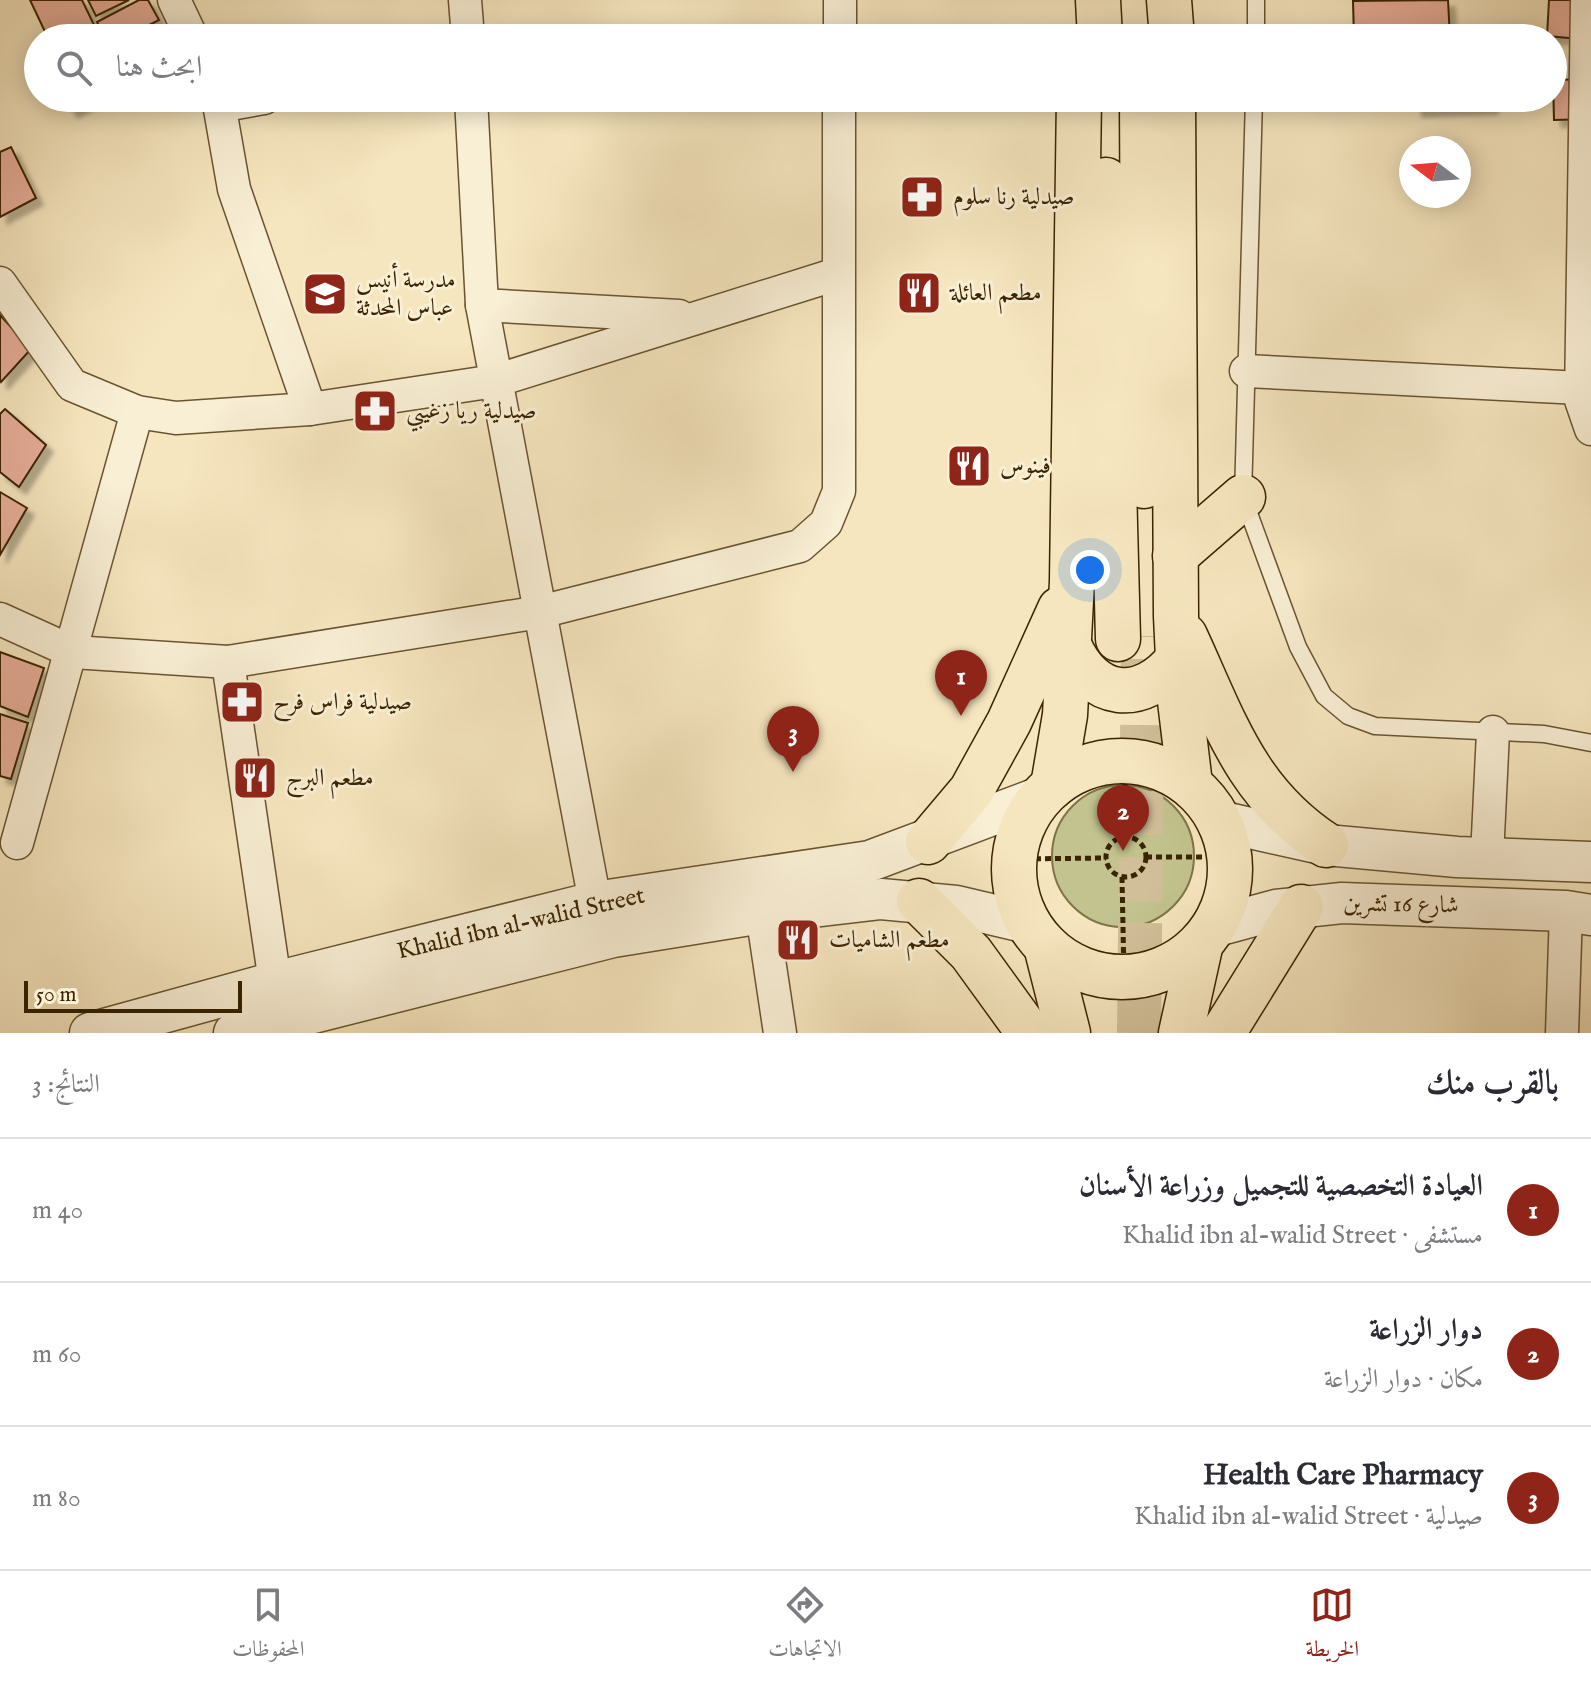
<!DOCTYPE html>
<html lang="ar">
<meta charset="utf-8">
<style>
:root{--surface:#fff;--page:#f2f2f3;--text:#2b2b33;--muted:#7c7c81;--line:#e1e1e2;--accent:#8f2418}
body{margin:0;font-family:"IM FELL English",Amiri,serif;background:var(--page);color:var(--text);direction:rtl}
.compass{position:absolute;left:1399px;top:136px;width:72px;height:72px;border-radius:50%;background:var(--surface);box-shadow:0 4px 20px #0003;rotate:286deg}
.scale{position:absolute;left:24px;bottom:20px;width:218px;box-sizing:border-box;padding-left:8px;border:4px solid #3b2401;border-top:0;font-size:22px;line-height:28px;white-space:nowrap;color:#3b2401;-webkit-text-stroke:6px #f9efd5;paint-order:stroke}
.you{position:absolute;left:1090px;top:570px;width:28px;height:28px;margin:-20px;border:6px solid #fff;border-radius:50%;background:#1a73e8;box-shadow:0 0 0 12px #1a73e833}
.badge{display:grid;place-items:center;width:52px;height:52px;border-radius:50%;background:var(--accent);color:#fff;font-size:26px;font-weight:700}
.pin{position:absolute;translate:-50% -66px;filter:drop-shadow(0 2px 4px #0008)}
.pin::after{content:'';position:absolute;top:42px;width:28px;height:24px;background:inherit;clip-path:polygon(0 0,100% 0,50% 100%)}
.list{margin:0;padding:0;list-style:none}
h2{display:flex;justify-content:space-between;align-items:center;height:104px;margin:0;padding:0 32px;font-size:34px}
h2 small{font-size:26px;font-weight:400;color:var(--muted)}
.list li{display:grid;grid-template-columns:52px 1fr auto;gap:24px;align-items:center;box-sizing:border-box;height:144px;padding:0 32px;border-top:2px solid var(--line)}
.list b{display:block;font-size:30px;white-space:nowrap}
.list p{margin:0;font-size:26px;white-space:nowrap;color:var(--muted)}
.list em{font-size:26px;font-style:normal;color:var(--muted)}
.icon{flex:none;width:44px;height:44px;fill:none;stroke:currentColor;stroke-width:2;stroke-linecap:round;stroke-linejoin:round}
.map{position:relative;flex:none;width:1591px;height:1033px;overflow:hidden;direction:ltr}
.search{position:absolute;background:var(--surface);box-shadow:0 4px 20px #0003;left:24px;right:24px;top:24px;height:88px;display:flex;align-items:center;gap:20px;box-sizing:border-box;padding:0 28px;border-radius:44px;color:var(--muted);font-size:30px}
.sheet{height:536px;background:var(--surface)}
nav{display:flex;justify-content:space-around;align-items:center;box-sizing:border-box;height:112px;border-top:2px solid var(--line);background:var(--surface);font-size:22px;color:var(--muted)}
nav a{display:grid;justify-items:center;gap:4px}
nav .on{color:var(--accent)}
.map>svg:first-child{display:block}
</style>
<div class="map">
<svg width="1591" height="1033" viewBox="0 0 1591 1033">
<defs>
<filter id="shadow"><feDropShadow dx="7" dy="7" stdDeviation="2" flood-color="#0004"/></filter>
</defs>
<rect width="100%" height="100%" fill="#f6e6bf"/>
<filter id="stains"><feTurbulence type="fractalNoise" baseFrequency=".0025" numOctaves="4"/><feColorMatrix values="0 0 0 0 .2 0 0 0 0 .09 0 0 0 0 .02 0 0 0 .5 -.17"/></filter>
<radialGradient id="worn" r=".72"><stop offset=".6" stop-color="#630" stop-opacity="0"/><stop offset="1" stop-color="#630" stop-opacity=".3"/></radialGradient>
<!-- grass -->
<circle fill="#c2c38e" stroke="#7e7448" stroke-width="2" cx="1123" cy="856" r="71"/>
<!-- building -->
<g fill="#e7ae9a" stroke="#3b2401" stroke-width="2" filter="url(#shadow)">
<path d="M30,0H82L95,27L72,38H48Z"/>
<path d="M88,0H129L96,16Z"/>
<path d="M139,0H148L159,20L124,38H105L97,22Z"/>
<path d="M1448,0L1450,38H1354L1353,1Z"/>
<path d="M1549,0H1591V40L1547,36Z"/>
<path d="M1591,79V119L1554,120L1553,80Z"/>
<path d="M64,98H96L71,111Z"/>
<path d="M1414,98H1491V107L1415,110Z"/>
<path d="M11,147L36,198L0,217V152Z"/>
<path d="M0,315L31,349L1,382L0,380Z"/>
<path d="M5,409L46,445L19,487L0,472V414Z"/>
<path d="M0,492L27,508L0,555Z"/>
<path d="M0,652L44,668L28,717L0,706Z"/>
<path d="M0,714L28,723L11,779L0,776Z"/>
</g>
<g fill="none" stroke-linecap="round" stroke-linejoin="round">
<!-- primary-tunnel -->
<path stroke="#d1bf99" stroke-width="44" stroke-dasharray="44 22" stroke-linecap="butt" d="M1139,1033L1143,636"/>
<!-- service casing -->
<g stroke="#6a5430" stroke-width="19">
<g id="service">
<path d="M1256,38V0"/>
<path d="M1254,98L1243,497L1298,647L1324,696L1348,716L1375,726L1544,734L1591,743"/>
</g>
</g>
<!-- minor casing -->
<g stroke="#6a5430" stroke-width="35">
<g id="minor">
<path d="M174,0L192,38"/>
<path d="M465,0L468,38"/>
<path d="M1587,0L1581,400L1591,429"/>
<path d="M840,38V0"/>
<path d="M218,98L234,189L310,409"/>
<path d="M471,98L482,305L595,902"/>
<path d="M219,106L264,98"/>
<path d="M0,283L72,385L137,412L176,418L310,409L495,381L837,274"/>
<path d="M482,305L679,316"/>
<path d="M1246,371L1581,388"/>
<path d="M0,619L73,652L228,662L540,612L800,546L826,523L839,491V98"/>
<path d="M228,662L275,982"/>
<path d="M17,843L137,412"/>
<path d="M1487,857L1493,732"/>
<path d="M762,913L780,1033"/>
<path d="M1562,1033L1566,911"/>
</g>
</g>
<!-- tertiary casing -->
<g stroke="#6a5430" stroke-width="43">
<g id="tertiary">
<path d="M1219,821L1326,845L1457,857L1591,862"/>
<path d="M1213,927L1276,910L1342,903L1566,911L1591,915"/>
<path d="M90,1033L275,982L595,902L870,861L1043,796"/>
<path d="M234,1033L613,937L762,913L881,899L956,906L1028,923"/>
</g>
</g>
<!-- primary casing -->
<g stroke="#3b2401" stroke-width="47">
<g id="primary">
<path d="M1098,0L1100,38"/>
<path d="M1169,0L1172,38"/>
<path d="M1142,98L1144,486"/>
<path d="M1173,98L1176,616L1180,701L1190,784"/>
<path d="M1106,180L1118,639"/>
<path d="M1175,556L1243,497"/>
<path d="M1185,636C1224,720 1245,792 1326,845"/>
<path d="M1069,645C1092,699 1141,706 1178,659"/>
<circle cx="1122" cy="869" r="108"/>
<path d="M1053,786L1065,715L1072,581L1079,98"/>
<path d="M928,842L971,791L1009,722L1060,609"/>
<path d="M919,901L971,953L1029,1033"/>
<path d="M1046,946L1068,1033"/>
<path d="M1181,1033L1201,943"/>
<path d="M1223,1033L1301,907"/>
</g>
</g>
<!-- path -->
<g stroke="#3b2401" stroke-width="5" stroke-dasharray="6 4" stroke-linecap="butt">
<path d="M1125,761V837"/>
<circle cx="1126" cy="857" r="20"/>
<path d="M1146,857H1213"/>
<path d="M1015,859L1106,858"/>
<path d="M1122,877L1124,977"/>
</g>
<!-- service -->
<use href="#service" stroke="#f9efd5" stroke-width="16"/>
<!-- minor -->
<use href="#minor" stroke="#f9efd5" stroke-width="32"/>
<!-- tertiary -->
<use href="#tertiary" stroke="#f9efd5" stroke-width="40"/>
<!-- primary -->
<use href="#primary" stroke="#f6e6bf" stroke-width="44"/>
</g>
<!-- icons -->
<defs>
<g id="pharmacy-square" transform="scale(2.3)"><rect x="-9" y="-9" width="18" height="18" rx="4" fill="#8f2418" stroke="#f9efd5"/><path d="M-2-6h4v4h4v4h-4v4h-4v-4h-4v-4h4Z" fill="#fff"/></g>
<g id="restaurant-square" transform="scale(2.3)"><rect x="-9" y="-9" width="18" height="18" rx="4" fill="#8f2418" stroke="#f9efd5"/><path d="M-5-6h1v4h1v-4h1v4h1v-4h1v5L-1.5 .5V6h-2V.5L-5-1ZM5-6V6H3V1.5H1.5Q1.5-4 5-6Z" fill="#fff"/></g>
<g id="school-square" transform="scale(2.3)"><rect x="-9" y="-9" width="18" height="18" rx="4" fill="#8f2418" stroke="#f9efd5"/><path d="M0-5L7-2L0 1L-7-2ZM-4 1L0 2.5L4 1V4Q0 6-4 4Z" fill="#fff"/></g>
</defs>
<g fill-rule="evenodd">
<use href="#pharmacy-square" x="922" y="197"/>
<use href="#restaurant-square" x="919" y="293"/>
<use href="#school-square" x="325" y="294"/>
<use href="#pharmacy-square" x="375" y="411"/>
<use href="#restaurant-square" x="969" y="466"/>
<use href="#pharmacy-square" x="242" y="702"/>
<use href="#restaurant-square" x="255" y="778"/>
<use href="#restaurant-square" x="798" y="940"/>
</g>
<g text-anchor="middle" dominant-baseline="central" stroke-width="6" stroke-linejoin="round" paint-order="stroke">
<!-- poi labels -->
<g font-size="24" fill="#3b2401" stroke="#f9efd5" text-anchor="start">
<text x="953" y="197">صيدلية رنا سلوم</text>
<text x="356" y="280">مدرسة أنيس<tspan x="356" dy="28">عباس المحدثة</tspan></text>
<text x="950" y="293">مطعم العائلة</text>
<text x="406" y="411">صيدلية ريا زغيبي</text>
<text x="1000" y="466">فينوس</text>
<text x="273" y="702">صيدلية فراس فرح</text>
<text x="286" y="778">مطعم البرج</text>
<text x="829" y="940">مطعم الشاميات</text>
</g>
<!-- street labels -->
<g font-size="24" fill="#3b2401" stroke="#f9efd5">
<text transform="translate(1401 905) rotate(1)">شارع 16 تشرين</text>
<text transform="translate(521 924) rotate(-13)">Khalid ibn al-walid Street</text>
</g>
</g>
<rect width="100%" height="100%" filter="url(#stains)"/>
<rect width="100%" height="100%" fill="url(#worn)"/>
</svg>
<svg class="compass" viewBox="-18 -18 36 36"><path d="M0-13l5 13h-10z" fill="#e53935"/><path d="M0 13l5-13h-10z" fill="#7c7c81"/></svg>
<div class="scale">50 m</div>
<div class="you"></div>
<div class="pin badge" style="left:961px;top:716px">1</div>
<div class="pin badge" style="left:1123px;top:851px">2</div>
<div class="pin badge" style="left:793px;top:772px">3</div>
<div class="search"><svg class="icon" aria-label="search" viewBox="0 0 24 24"><circle cx="10" cy="10" r="6"/><path d="M15 15l6 6"/></svg>ابحث هنا</div>
</div>
<section class="sheet">
<h2>بالقرب منك<small>النتائج: 3</small></h2>
<ul class="list">
<li><span class="badge">1</span><div><b>العيادة التخصصية للتجميل وزراعة الأسنان</b><p>مستشفى · Khalid ibn al-walid Street</p></div><em>40 m</em></li>
<li><span class="badge">2</span><div><b>دوار الزراعة</b><p>مكان · دوار الزراعة</p></div><em>60 m</em></li>
<li><span class="badge">3</span><div><b>Health Care Pharmacy</b><p>صيدلية · Khalid ibn al-walid Street</p></div><em>80 m</em></li>
</ul>
</section>
<nav>
<a class="on"><svg class="icon" aria-label="map" viewBox="0 0 24 24"><path d="M3 6l6-2 6 2 6-2v14l-6 2-6-2-6 2zM9 4v14M15 6v14"/></svg>الخريطة</a>
<a><svg class="icon" aria-label="directions" viewBox="0 0 24 24"><path d="M12 3l9 9-9 9-9-9zM9 14v-3h6M13 9l2 2-2 2"/></svg>الاتجاهات</a>
<a><svg class="icon" aria-label="saved" viewBox="0 0 24 24"><path d="M7 4h10v16l-5-4-5 4z"/></svg>المحفوظات</a>
</nav>
